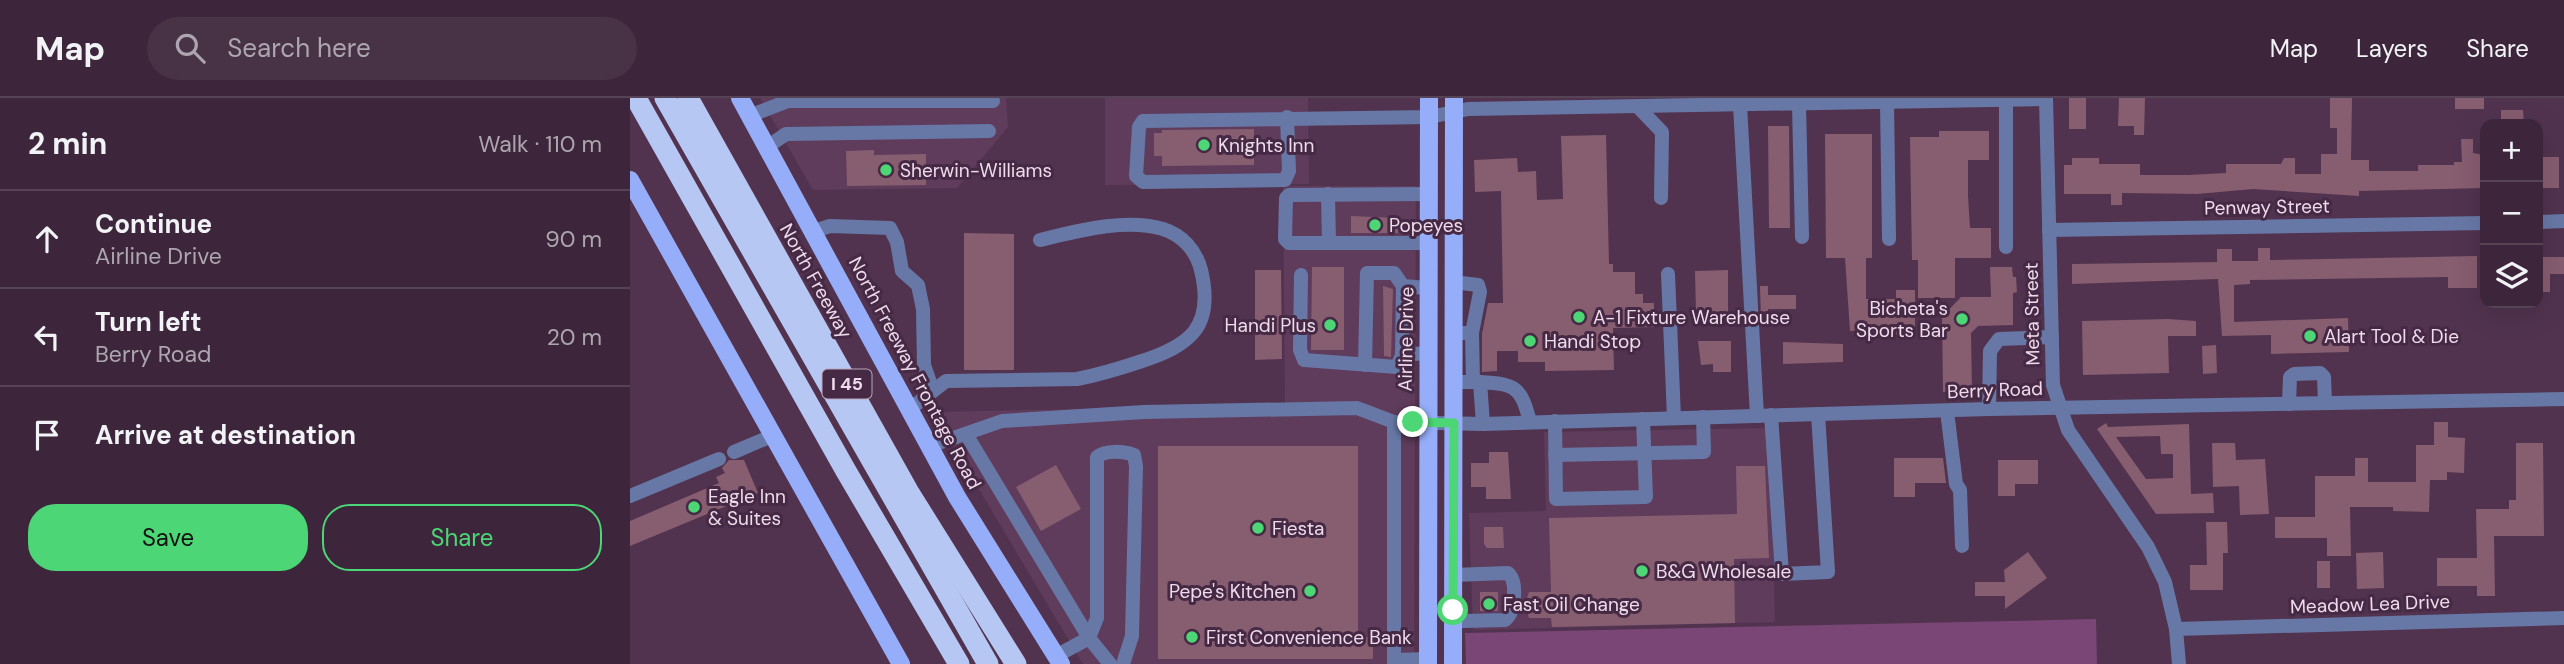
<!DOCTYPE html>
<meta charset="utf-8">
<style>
:root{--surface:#3d263b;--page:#483246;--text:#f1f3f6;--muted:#ada5af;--line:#564355;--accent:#4cd676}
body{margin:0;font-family:"DM Sans",sans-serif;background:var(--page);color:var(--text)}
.controls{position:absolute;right:21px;top:21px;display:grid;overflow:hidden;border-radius:14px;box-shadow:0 7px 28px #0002}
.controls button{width:63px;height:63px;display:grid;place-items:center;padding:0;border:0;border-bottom:2px solid var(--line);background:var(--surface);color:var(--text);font:35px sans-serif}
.stop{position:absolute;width:21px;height:21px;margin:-16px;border:5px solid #4cd676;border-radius:50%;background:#fff}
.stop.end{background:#4cd676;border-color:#fff;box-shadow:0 2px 7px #0008}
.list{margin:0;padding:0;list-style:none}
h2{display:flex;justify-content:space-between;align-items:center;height:91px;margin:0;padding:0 28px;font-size:30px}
h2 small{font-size:23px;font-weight:400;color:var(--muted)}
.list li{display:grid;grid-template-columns:46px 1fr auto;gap:21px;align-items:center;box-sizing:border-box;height:98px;padding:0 28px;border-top:2px solid var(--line)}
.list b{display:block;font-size:26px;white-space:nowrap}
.list p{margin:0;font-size:23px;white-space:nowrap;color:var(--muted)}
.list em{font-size:23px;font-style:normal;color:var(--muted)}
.actions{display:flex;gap:14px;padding:21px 28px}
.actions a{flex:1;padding:16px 0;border:2px solid var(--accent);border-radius:28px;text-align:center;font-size:24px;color:var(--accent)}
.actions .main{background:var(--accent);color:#111}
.icon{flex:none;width:38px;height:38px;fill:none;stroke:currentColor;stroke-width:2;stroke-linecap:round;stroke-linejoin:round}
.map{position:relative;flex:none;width:1934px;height:566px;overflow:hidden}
header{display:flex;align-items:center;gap:42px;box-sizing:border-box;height:98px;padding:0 35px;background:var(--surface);border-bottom:2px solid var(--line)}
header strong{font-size:33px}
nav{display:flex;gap:38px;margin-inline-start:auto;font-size:24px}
.search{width:490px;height:63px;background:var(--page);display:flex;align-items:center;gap:18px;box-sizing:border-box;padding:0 24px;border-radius:38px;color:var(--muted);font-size:26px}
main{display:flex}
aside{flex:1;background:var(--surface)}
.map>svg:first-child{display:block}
</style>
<header>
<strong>Map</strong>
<div class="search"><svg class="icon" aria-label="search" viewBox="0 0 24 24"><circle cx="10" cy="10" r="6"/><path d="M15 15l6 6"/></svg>Search here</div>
<nav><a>Map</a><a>Layers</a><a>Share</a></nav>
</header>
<main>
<aside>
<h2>2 min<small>Walk · 110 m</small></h2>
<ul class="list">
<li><svg class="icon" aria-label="ahead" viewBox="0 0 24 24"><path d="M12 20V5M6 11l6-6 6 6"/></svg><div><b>Continue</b><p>Airline Drive</p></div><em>90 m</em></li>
<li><svg class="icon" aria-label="left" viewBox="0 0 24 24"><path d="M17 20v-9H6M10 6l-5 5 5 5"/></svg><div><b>Turn left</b><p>Berry Road</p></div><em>20 m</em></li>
<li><svg class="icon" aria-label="arrive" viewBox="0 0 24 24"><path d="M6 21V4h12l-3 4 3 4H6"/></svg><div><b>Arrive at destination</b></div></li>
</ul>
<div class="actions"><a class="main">Save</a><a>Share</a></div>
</aside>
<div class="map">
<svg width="1934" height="566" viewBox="0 0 1934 566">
<rect width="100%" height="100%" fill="#51334f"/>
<!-- built -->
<g fill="#5f3b5c">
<path d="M130,0H376L378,29L327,90L183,92Z"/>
<path d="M475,0H678L679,86L475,87Z"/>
<path d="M653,88H786L784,566H453L303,314L655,307Z"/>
<path d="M1141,330L1145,524L843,532L839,415L916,413L914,334Z"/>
</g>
<!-- green -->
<path fill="#7a4676" d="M1466,521L1467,566H836L835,535Z"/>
<!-- building -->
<g fill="#875d70" fill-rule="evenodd">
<rect x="1439" y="0" width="17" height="31"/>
<path d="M1489,0H1515L1514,37H1504V28H1488Z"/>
<path d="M1700,0H1722L1721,62H1739V73H1788V67H1824V64H1832L1831,41H1843V55L1853,57L1854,90L1729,93V98L1623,91L1567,96L1492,95V107H1481V96H1434V67H1442V60H1469V66H1510V77H1558L1596,75V66H1651L1654,60H1665V76H1691V56H1707V30H1700Z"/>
<rect x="1825" y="0" width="29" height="11"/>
<path d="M1871,12H1893L1894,26H1871Z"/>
<path d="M1138,28H1159L1160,130H1139Z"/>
<path d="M624,31V67L532,68V58H524V35H532V32Z"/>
<path d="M1309,33H1359V62H1338V98L1340,130H1361V160H1325V200H1288V162H1282L1280,39H1309Z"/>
<path d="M1195,36H1242V160H1236V201H1266V192H1285V237H1242V232L1220,233L1215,160H1196Z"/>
<path d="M976,37L979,166H983V174H1005V196H1013V205H1024V229L983,230L984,272L915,273V264H888V253H867V273L852,274V236L858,205H873L871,93L845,94L844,62L887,60L888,74L906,73L907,102L933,101L931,38Z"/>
<path d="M244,52V57L296,56V87L217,88L216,53Z"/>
<path d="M1910,59H1929V90H1908Z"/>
<path d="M721,118L768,120V135H721Z"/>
<path d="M334,135L384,136V272H334Z"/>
<path d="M1628,150H1640V162L1847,158V190H1818V179L1620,182V186L1604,187V224L1718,220L1719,254L1641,256V237L1592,238L1588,181L1442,186V166L1587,164V151H1602V163H1628Z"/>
<path d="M1908,159H1934V176H1920V194H1908Z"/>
<path d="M682,169H714V252H681Z"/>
<path d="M1360,169H1382L1383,179H1386L1387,194L1383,195V227L1348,228L1341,235L1342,293L1313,294L1312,219L1331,199H1361Z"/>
<path d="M625,172H651L652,261L625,262Z"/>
<path d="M1098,172V215H1066L1065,173Z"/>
<path d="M753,188L763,191L761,259L754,258Z"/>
<path d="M1130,188H1138V197H1166V211H1138V223H1131Z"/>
<path d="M1538,221L1566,223V238H1538L1539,275L1453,277L1452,223Z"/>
<path d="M1068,243H1101V274H1083V266L1071,267Z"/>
<path d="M1153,244L1213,246V264L1153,266Z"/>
<path d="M1586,247L1587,275L1573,276L1572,248Z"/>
<path d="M1804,324H1818V339L1835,340L1834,375L1817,374V382H1800L1799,414L1763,413V409H1720L1721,458H1697V440H1645V419H1685V378H1725V360H1738V384H1786V347H1804Z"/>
<path d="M1476,325L1478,329L1559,326L1561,396L1583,395L1584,415L1526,416L1467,331ZM1530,338L1531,356H1543V380L1516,381L1486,339Z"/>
<path d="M1582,345H1605L1606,362L1635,361L1639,416L1610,417L1609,388L1583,389Z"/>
<path d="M1886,345H1913L1914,438H1864L1865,498H1847V488H1807V460H1847L1846,411H1879V402H1886Z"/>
<path d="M528,348H728V539H743V561H528Z"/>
<path d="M859,354H878L881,401H856V389H841V365H859Z"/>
<path d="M1264,360H1313L1316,385H1285V399H1264Z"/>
<path d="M99,362H114L128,395L0,448V423L89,385L86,379L95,375L92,370Z"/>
<path d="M1368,362H1408V386H1385V398H1368Z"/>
<path d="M426,367L451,411L411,433L386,389Z"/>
<path d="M1106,368H1135L1139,460L1104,461L1105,525L922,529L921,520H899L895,506L899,494H921L919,420L1107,416Z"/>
<path d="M1576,424H1597L1598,455H1593V492H1560V467H1577Z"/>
<path d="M854,429H873L874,450H857L854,446Z"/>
<path d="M1398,454L1417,480L1375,511V498H1345V484H1375L1374,472Z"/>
<path d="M1753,454L1754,490L1727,491L1726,455Z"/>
<rect x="1687" y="463" width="13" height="27"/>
<rect x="850" y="494" width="18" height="19"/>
</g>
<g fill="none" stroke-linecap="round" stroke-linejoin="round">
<!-- minor -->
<g stroke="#6878a6" stroke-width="14">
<path d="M1416,0L1423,287L1438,332L1518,449L1535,484L1546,531L1549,566"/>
<path d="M1376,2V149"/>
<path d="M1257,4L1259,141"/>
<path d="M1169,6L1172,139"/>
<path d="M1110,7L1127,318"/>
<path d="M1008,9L1032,34L1031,100"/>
<path d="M119,18L158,3H363"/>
<path d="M657,19L659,73L655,82L513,84L506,78L509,29L513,23L800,19L838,11L1416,1"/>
<path d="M137,49L156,36L359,33"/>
<path d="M698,96L699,145"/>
<path d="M1908,124L1934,123"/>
<path d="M1419,132L1855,125"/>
<path d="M184,133L200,128L260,130L267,144L272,173L288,187L293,211L294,267L303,293"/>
<path d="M797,145H659L655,141L656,100L659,97L798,96"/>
<path d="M1038,176L1044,320"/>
<path d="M671,177L670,252L674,262L767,269L772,257"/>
<path d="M823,184L848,187L850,194L842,235"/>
<path d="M773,188L772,257L796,255"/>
<path d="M833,235H842L843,284"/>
<path d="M735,267L737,175H764L773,188L797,190"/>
<path d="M824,284H850L853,326"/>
<path d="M850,284C886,286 891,289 900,324"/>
<path d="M1659,306L1660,279L1664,276L1690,275L1694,279L1695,305"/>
<path d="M280,311L316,283L447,281C468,277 488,271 509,264C559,248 585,230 571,172C566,152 552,137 533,131C494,120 448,133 410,142"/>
<path d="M1359,311L1360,253L1369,241L1422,239"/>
<path d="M1317,313L1326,386L1330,392L1332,448"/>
<path d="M1141,317L1152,476L1198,474L1188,316"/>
<path d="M925,323L926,401L1016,399L1013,321"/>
<path d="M336,336L459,540L480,566"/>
<path d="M300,348L372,323L514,314L727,310L764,324L853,326L1359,311L1934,301"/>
<path d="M104,354L144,337"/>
<path d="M925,357L1074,354L1073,319"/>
<path d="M0,398L89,361"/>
<path d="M823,477L878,475C888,484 885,514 875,522L833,523L823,519"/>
<path d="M1546,531L1934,520"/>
<path d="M426,558L459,540L467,520V359C475,352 494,353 504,357L506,368L502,538L493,566"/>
<path d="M765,562L797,561"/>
<path d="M764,566V324"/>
</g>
<!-- major -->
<g stroke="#96aefa" stroke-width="18">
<path d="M110,0L327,399L431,566"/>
<path d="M0,82L271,566"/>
<path d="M798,566L799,0"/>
<path d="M823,566L824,0"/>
</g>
<!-- highway -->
<g stroke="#b7c7f4" stroke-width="21">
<path d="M6,0L216,373L329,566"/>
<path d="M35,0L358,566"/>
<path d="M58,0L278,393L386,566"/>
</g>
</g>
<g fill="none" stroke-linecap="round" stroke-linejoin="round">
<!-- route -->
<path stroke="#4cd676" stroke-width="9" d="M783,324L824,325L823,512"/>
</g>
<!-- markers -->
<g fill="#4cd676" stroke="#462944" stroke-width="2.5">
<circle cx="574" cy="47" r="7"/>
<circle cx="256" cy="72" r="7"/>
<circle cx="745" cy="127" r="7"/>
<circle cx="949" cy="219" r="7"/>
<circle cx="1332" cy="221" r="7"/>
<circle cx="700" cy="227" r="7"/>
<circle cx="1680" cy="238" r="7"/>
<circle cx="900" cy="243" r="7"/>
<circle cx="64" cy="409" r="7"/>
<circle cx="628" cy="430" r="7"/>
<circle cx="1012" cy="473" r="7"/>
<circle cx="680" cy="493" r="7"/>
<circle cx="859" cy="506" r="7"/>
<circle cx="562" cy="539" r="7"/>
</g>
<g text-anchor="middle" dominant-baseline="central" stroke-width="6" stroke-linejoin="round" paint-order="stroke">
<!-- shield labels -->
<rect fill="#462944" stroke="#bca6b9" stroke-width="2" x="192.5" y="271.5" width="49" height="29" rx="5"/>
<g font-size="18" font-weight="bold" fill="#eedbeb">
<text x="217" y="286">I 45</text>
</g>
<!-- poi labels -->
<g font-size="19" fill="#eedbeb" stroke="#462944" text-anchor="start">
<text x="588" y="47">Knights Inn</text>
<text x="270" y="72">Sherwin-Williams</text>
<text x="759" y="127">Popeyes</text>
<text x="1318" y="210" text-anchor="end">Bicheta's<tspan x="1318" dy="22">Sports Bar</tspan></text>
<text x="963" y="219">A-1 Fixture Warehouse</text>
<text x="686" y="227" text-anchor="end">Handi Plus</text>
<text x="1694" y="238">Alart Tool &amp; Die</text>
<text x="914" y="243">Handi Stop</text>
<text x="78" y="398">Eagle Inn<tspan x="78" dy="22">&amp; Suites</tspan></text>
<text x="642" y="430">Fiesta</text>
<text x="1026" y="473">B&amp;G Wholesale</text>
<text x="666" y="493" text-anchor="end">Pepe's Kitchen</text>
<text x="873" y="506">Fast Oil Change</text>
<text x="576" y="539">First Convenience Bank</text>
</g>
<!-- street labels -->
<g font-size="19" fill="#eedbeb" stroke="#462944">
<text transform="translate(1637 109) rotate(-1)">Penway Street</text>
<text transform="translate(186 183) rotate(61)">North Freeway</text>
<text transform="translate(1402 216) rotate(-91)">Meta Street</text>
<text transform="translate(776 241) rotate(-89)">Airline Drive</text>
<text transform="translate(285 275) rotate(62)">North Freeway Frontage Road</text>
<text transform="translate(1365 292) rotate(-2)">Berry Road</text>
<text transform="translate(1740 506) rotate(-2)">Meadow Lea Drive</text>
</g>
</g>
</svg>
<div class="controls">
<button>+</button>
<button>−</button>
<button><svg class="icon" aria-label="layers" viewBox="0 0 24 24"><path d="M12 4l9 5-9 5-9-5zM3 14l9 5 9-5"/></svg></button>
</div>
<div class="stop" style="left:823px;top:512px"></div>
<div class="stop end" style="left:783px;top:324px"></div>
</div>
</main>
